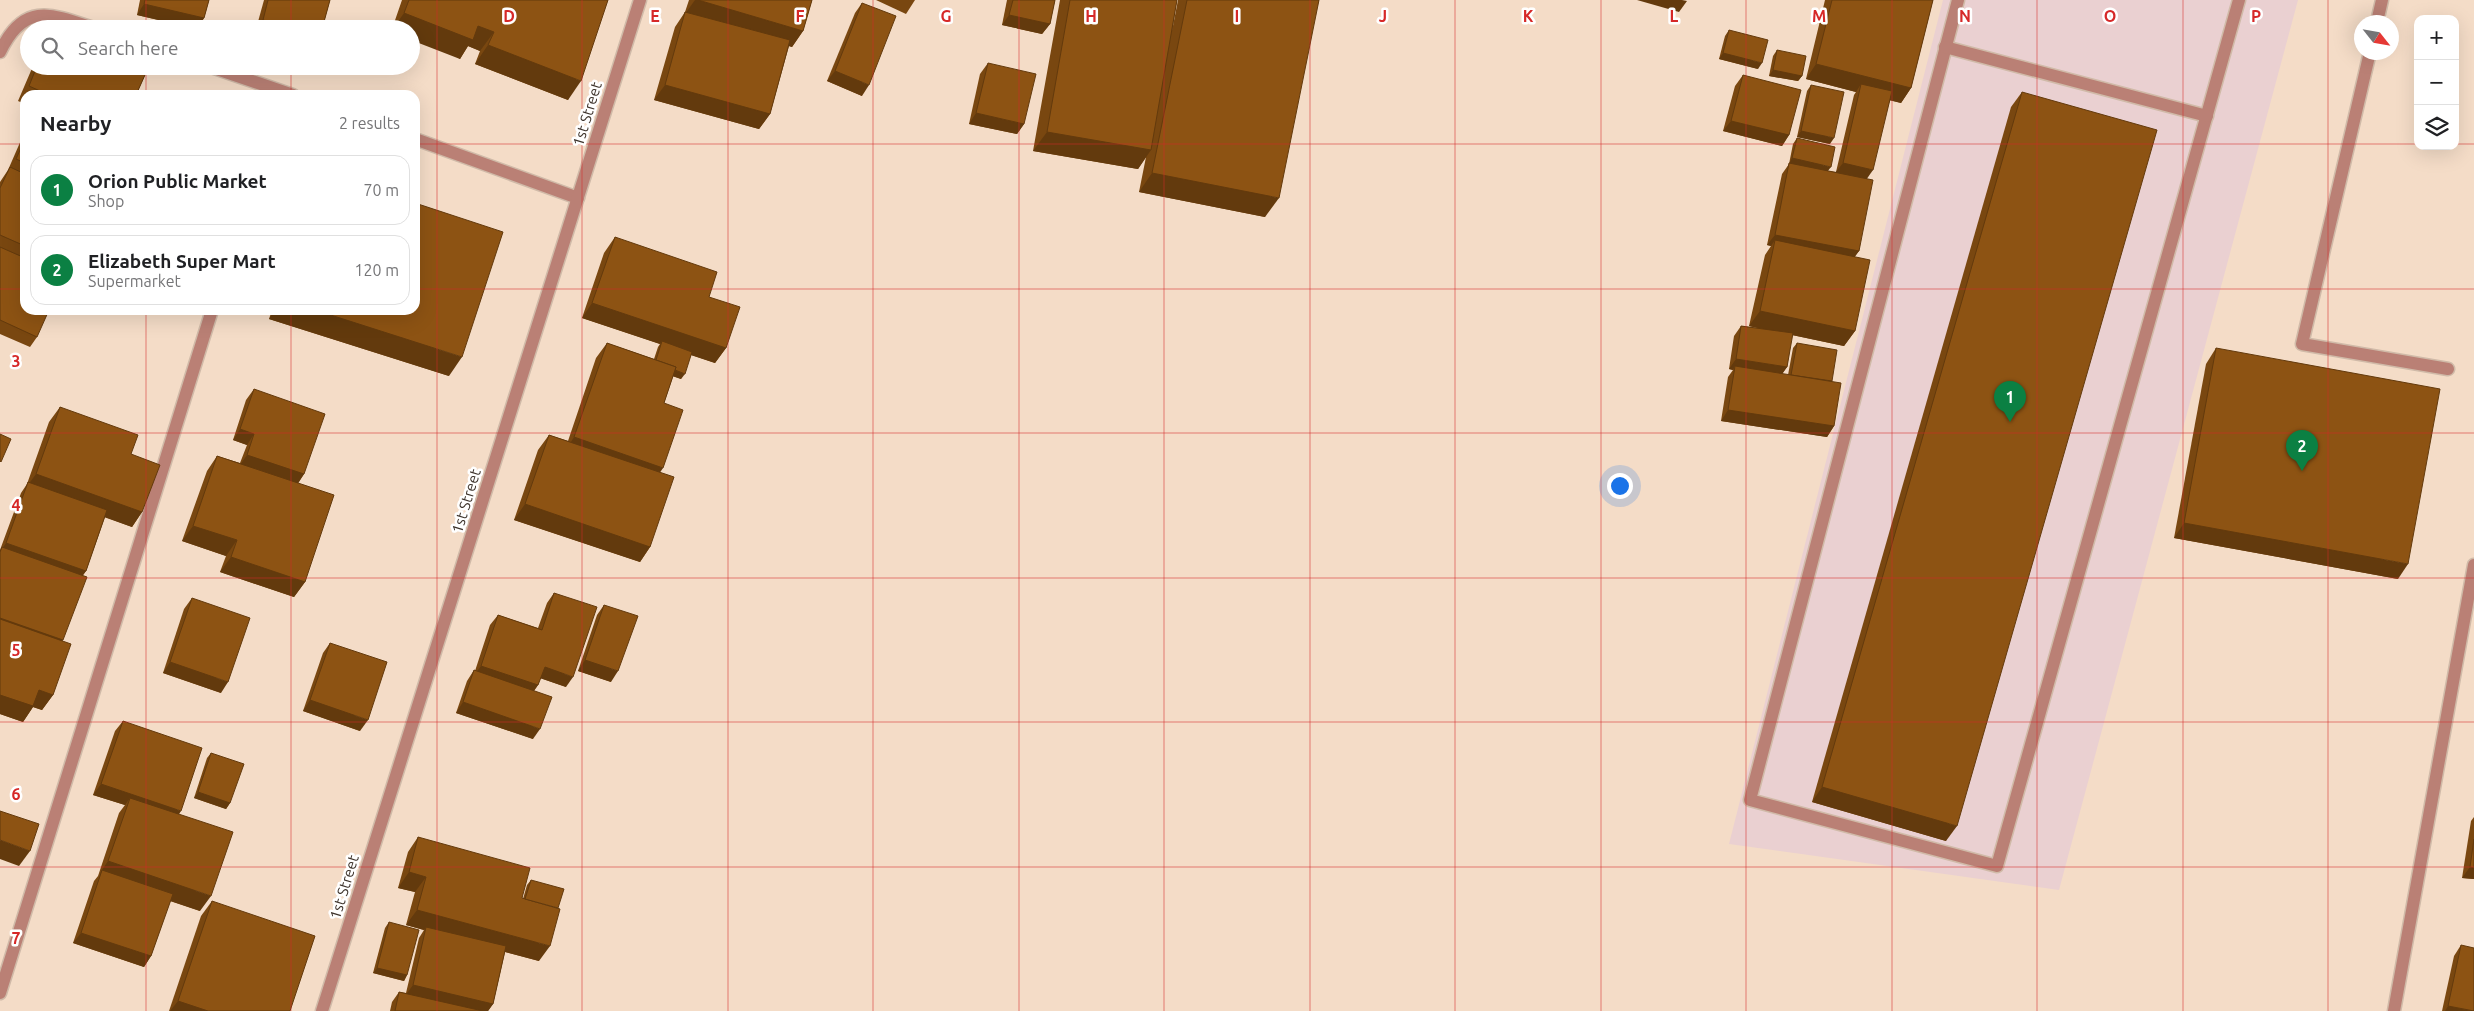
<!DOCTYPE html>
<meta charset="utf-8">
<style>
:root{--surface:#fff;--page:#f2f2f2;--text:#202124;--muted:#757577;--line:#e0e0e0;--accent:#0b8043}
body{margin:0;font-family:Ubuntu,sans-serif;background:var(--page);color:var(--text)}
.controls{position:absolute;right:15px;top:15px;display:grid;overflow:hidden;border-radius:10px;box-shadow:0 5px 20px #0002}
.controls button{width:45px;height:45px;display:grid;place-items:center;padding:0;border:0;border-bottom:1px solid var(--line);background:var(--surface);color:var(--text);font:25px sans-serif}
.compass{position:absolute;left:2354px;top:15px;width:45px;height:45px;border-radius:50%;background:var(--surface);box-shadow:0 5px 20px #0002;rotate:121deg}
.you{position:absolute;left:1619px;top:485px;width:18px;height:18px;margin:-12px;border:4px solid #fff;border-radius:50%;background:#1a73e8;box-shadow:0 0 0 8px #1a73e833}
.badge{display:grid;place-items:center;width:32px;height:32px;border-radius:50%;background:var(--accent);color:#fff;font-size:16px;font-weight:700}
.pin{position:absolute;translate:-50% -41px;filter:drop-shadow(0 1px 2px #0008)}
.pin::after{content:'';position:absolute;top:26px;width:18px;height:15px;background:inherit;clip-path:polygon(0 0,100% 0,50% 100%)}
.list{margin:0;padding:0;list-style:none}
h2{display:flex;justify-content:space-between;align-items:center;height:65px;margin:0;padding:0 20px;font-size:21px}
h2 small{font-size:16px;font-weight:400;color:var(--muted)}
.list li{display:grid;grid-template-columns:32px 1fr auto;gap:15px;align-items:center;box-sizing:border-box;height:70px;margin:0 10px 10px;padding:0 10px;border:1px solid var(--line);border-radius:15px}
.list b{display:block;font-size:19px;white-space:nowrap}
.list p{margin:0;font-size:16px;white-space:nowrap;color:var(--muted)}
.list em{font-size:16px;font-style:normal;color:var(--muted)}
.icon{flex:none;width:28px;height:28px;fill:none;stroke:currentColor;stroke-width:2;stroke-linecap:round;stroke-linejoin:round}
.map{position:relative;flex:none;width:2474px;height:1011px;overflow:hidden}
.search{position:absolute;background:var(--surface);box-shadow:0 5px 20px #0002;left:20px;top:20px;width:400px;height:55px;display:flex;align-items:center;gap:12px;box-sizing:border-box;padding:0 18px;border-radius:28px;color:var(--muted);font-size:19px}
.panel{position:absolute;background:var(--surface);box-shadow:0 5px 20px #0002;left:20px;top:90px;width:400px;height:225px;border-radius:15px}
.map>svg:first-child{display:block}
</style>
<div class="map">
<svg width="2474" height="1011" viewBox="0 0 2474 1011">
<rect width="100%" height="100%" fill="#f4dcc7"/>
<!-- commercial -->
<path fill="#ead0d1" d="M1943,0H2298L2059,890L1729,844Z"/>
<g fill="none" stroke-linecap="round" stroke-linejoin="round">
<!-- minor casing -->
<g stroke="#d0baa8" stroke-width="15">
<g id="minor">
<path d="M1958,0L1750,800L1997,866L2239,0"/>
<path d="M2377,22L2382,0"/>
<path d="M1945,47L2207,116"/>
<path d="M0,52C24,1 52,14 96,29"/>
<path d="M2370,52L2302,344L2448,369"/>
<path d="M208,66L293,95"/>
<path d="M415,139L578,198"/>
<path d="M0,993L212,310"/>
<path d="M322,1011L640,0"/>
<path d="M2394,1011L2474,565"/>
</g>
</g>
<!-- minor -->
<use href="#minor" stroke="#ba8075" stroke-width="12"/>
</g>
<!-- wall -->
<g fill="#794710">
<path d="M140,0H209L204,18L197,29L137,15Z"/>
<path d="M264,0H330L322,29H256Z"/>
<path d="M402,0H608L568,100L475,64L480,51L468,46L460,59L411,29H392Z"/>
<path d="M689,0H812L803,31L792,47L789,46L770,114L759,129L654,100L675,27L685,12Z"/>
<path d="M876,0H915L906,14Z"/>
<path d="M1007,0H1055L1050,24L1042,34L1002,25Z"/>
<path d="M1060,0H1177L1172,31L1178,0H1319L1265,217L1139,192L1146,157L1138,169L1033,151Z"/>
<path d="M1825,0H1933L1911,88L1901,103L1890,100L1867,178L1859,251L1855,256V331L1844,346L1792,335L1787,367L1782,374L1788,375L1793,348L1797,343L1832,381L1834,426L1827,437L1721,421L1728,377L1733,370L1729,369L1734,336L1741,326L1757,328L1749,326L1765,255L1771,246L1767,245L1782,174L1789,164L1793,144L1797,138L1828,171L1836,172L1854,95L1856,92L1806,79Z"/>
<path d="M862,3V96L827,81L855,13Z"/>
<path d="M1729,30L1758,69L1719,59L1725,36Z"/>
<path d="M1777,50L1802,76L1798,81L1769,76L1773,56Z"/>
<path d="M988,63L1024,124L1017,134L969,124L980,74Z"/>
<path d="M33,66H149L136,95H25V104L18,101Z"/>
<path d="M1743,75L1789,135L1782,146L1723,131L1735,86Z"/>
<path d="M1811,85L1830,144L1797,137L1807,91Z"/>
<path d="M2022,92L1946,841L1812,802L2011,107Z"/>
<path d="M25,131V310L37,337L30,347L0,334V182L8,170Z"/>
<path d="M615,237L709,297L726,348L715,363L691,355L681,379L673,376L664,403L660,472L650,547L640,562L514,520L538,450L549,435L568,441L596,358L607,343L654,359L658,347L660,344L582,318L604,253Z"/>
<path d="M272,310H415L449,376L269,319Z"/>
<path d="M2216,348L2398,579L2174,538L2206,364Z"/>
<path d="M254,389L304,474L298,483L305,582L294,597L220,572L226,556L182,541L207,471L217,456L240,463L247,445L233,440L246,400Z"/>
<path d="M60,407L131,454L142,512L132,527L105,517L86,571L83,575L62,641L53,695L42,710L33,707L23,722L0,714V550L21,493L27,484L49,422Z"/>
<path d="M554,593L566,687L540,678L538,685L534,691L533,739L456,713L467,681L474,670L475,671L490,625L498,615L538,628L547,603Z"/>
<path d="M192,598L221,693L163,673L184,609Z"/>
<path d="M604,605L611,682L578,671L597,615Z"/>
<path d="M330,643L360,731L303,711L323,653Z"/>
<path d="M123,721L179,814L200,911L170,901L151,956L144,967L73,943L94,881L98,876L119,813L125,805L93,795L115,731Z"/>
<path d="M211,753L230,803L226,809L194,798L207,758Z"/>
<path d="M2474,817V879L2462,878L2471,821Z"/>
<path d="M418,837L522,898L523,899L527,885L531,880L539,961L505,952L493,1004L488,1011H390L392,1002L399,992L406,993L419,938L424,930L406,925L415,892L398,888L408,852Z"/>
<path d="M212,901L290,1011H169L201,916Z"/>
<path d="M389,922L407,975L404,981L373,973L385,928Z"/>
<path d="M2461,945L2474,1011H2442L2454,956Z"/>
</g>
<!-- shaded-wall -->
<g fill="#633a0d">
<path d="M695,0H698L803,31L792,47L685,14Z"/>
<path d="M1637,0H1682L1687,1L1679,12Z"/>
<path d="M144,4L204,18L197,29L137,15Z"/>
<path d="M404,13L478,26L494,32L480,51L468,46L460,59L411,40V29H393Z"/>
<path d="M1009,15L1050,24L1042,34L1002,25Z"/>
<path d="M263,20L295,29H257Z"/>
<path d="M488,45L581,81L568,100L475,64Z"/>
<path d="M1723,53L1762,63L1758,69L1719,59Z"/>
<path d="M1816,64L1911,88L1901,103L1859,93L1861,84L1856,92L1806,79Z"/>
<path d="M1773,70L1802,76L1798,81L1769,76Z"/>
<path d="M835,71L869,85L862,96L827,81Z"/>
<path d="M665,85L770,114L759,129L654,100Z"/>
<path d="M976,113L1024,124L1017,134L969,124Z"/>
<path d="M1731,121L1789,135L1782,146L1723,131Z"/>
<path d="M1801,131L1834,138L1830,144L1797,137Z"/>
<path d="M1047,132L1151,150L1138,169L1033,151Z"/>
<path d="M1792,158L1831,167L1827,172L1789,164Z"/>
<path d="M1843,163L1873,170L1866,180L1835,173Z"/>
<path d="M1152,173L1279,198L1265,217L1139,192Z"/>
<path d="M1775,235L1859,251L1851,262L1775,240L1771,246L1767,245Z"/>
<path d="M592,303L726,348L715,363L661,345L662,341L660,344L582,318Z"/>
<path d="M275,310H315L462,357L449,376L269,319Z"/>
<path d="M1760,311L1855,331L1844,346L1749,326Z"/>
<path d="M1736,359L1787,367L1780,377L1735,366L1733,370L1729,369Z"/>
<path d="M655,364L685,374L681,379L651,369Z"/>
<path d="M1728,410L1834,426L1827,437L1721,421Z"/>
<path d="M240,429L254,434L247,445L233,440Z"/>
<path d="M574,437L663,468L653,483L564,453Z"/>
<path d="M247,455L304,474L297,485L240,465Z"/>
<path d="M36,474L142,512L132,527L25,489Z"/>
<path d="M525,504L650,547L640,562L514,520Z"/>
<path d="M2184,523L2408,564L2398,579L2174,538Z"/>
<path d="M193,526L237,540L226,556L182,541Z"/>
<path d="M6,543L86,571L78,582L0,552Z"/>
<path d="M231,557L305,582L294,597L220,572Z"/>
<path d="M0,618L63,640L56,651L0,631Z"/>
<path d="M585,660L618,671L611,682L578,671Z"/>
<path d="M170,662L228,682L221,693L163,673Z"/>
<path d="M481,666L538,685L530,696L473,677Z"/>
<path d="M545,667L573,677L566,687L537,677Z"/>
<path d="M39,690L53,695L42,710L33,707L23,722L0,714V695Z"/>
<path d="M310,700L368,720L360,731L303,711Z"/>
<path d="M463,702L540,729L533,739L456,713Z"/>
<path d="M101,784L181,811L174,822L130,798L125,805L93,795Z"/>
<path d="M1822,787L1957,826L1946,841L1812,802Z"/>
<path d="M198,792L230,803L226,809L194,798Z"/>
<path d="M0,840L30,851L19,866L0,859Z"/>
<path d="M108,861L211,896L200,911L100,877L102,870L98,876Z"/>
<path d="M2470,867L2474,868V879L2462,878Z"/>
<path d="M409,872L426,877L415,892L398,888Z"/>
<path d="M417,910L550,946L539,961L426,931V927L424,930L406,925Z"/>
<path d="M81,933L151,956L144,967L73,943Z"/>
<path d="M377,968L407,975L404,981L373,973Z"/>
<path d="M413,985L493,1004L488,1011H470L405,996Z"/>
<path d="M178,1001L208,1011H170Z"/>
<path d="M2448,1006L2471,1011H2445Z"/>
</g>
<!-- building -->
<g fill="#8d5313" stroke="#633a0d">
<path d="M145,0H209L204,18L144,4Z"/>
<path d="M268,0H330L322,29H295L263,20Z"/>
<path d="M409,0H608L581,81L488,45L494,32L478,26L473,40L404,13Z"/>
<path d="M698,0H812L803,31Z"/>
<path d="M1013,0H1055L1050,24L1009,15Z"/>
<path d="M1070,0H1177L1151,150L1047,132Z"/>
<path d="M1187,0H1319L1279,198L1152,173Z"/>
<path d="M1832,0H1933L1911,88L1816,64Z"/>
<path d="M862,3L896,16L869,85L835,71Z"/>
<path d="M685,12L790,40L770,114L665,85Z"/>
<path d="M56,24L65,29H54Z"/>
<path d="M1729,30L1768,40L1762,63L1723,53Z"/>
<path d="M1777,50L1806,56L1802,76L1773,70Z"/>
<path d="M988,63L1036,74L1024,124L976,113Z"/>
<path d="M37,66H149L136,95H49L29,86Z"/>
<path d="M1743,75L1801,90L1789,135L1731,121Z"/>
<path d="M1861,84L1892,91L1873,170L1843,163Z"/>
<path d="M1811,85L1844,92L1834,138L1801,131Z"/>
<path d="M2022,92L2157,130L1957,826L1822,787Z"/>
<path d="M1797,138L1835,147L1831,167L1792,158Z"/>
<path d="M25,139V163L16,159Z"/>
<path d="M1789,163L1873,180L1859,251L1775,235Z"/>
<path d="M10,167L25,174V246L0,235V188Z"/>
<path d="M415,203L503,232L462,357L315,310H415Z"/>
<path d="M615,237L717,272L709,297L740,307L726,348L592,303Z"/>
<path d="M1775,240L1870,260L1855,331L1760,311Z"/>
<path d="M0,247L25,258V310H49L37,337L0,320Z"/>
<path d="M1741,326L1793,333L1787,367L1736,359Z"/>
<path d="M662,341L692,352L685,374L675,370L676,367L656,360Z"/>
<path d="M607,343L676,367L664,403L683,410L663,468L574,437Z"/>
<path d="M1797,343L1837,350L1832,381L1791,375Z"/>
<path d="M2216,348L2440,389L2408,564L2184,523Z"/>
<path d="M1735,366L1841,383L1834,426L1728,410Z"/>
<path d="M254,389L325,414L304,474L247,455L254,434L240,429Z"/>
<path d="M60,407L138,435L131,454L160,465L142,512L36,474Z"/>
<path d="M0,434L11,439L1,462L0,461Z"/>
<path d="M549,435L674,477L650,547L525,504Z"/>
<path d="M217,456L334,495L305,582L231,557L237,540L193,526Z"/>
<path d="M28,482L107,510L86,571L6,543Z"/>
<path d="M2,547L87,577L63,640L0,618V552Z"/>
<path d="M554,593L597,607L573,677L545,667L538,685L481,666L498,615L542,630Z"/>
<path d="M192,598L250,618L228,682L170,662Z"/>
<path d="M604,605L638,616L618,671L585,660Z"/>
<path d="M0,619L71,644L53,695L39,690L33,706L0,695Z"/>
<path d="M330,643L387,662L368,720L310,700Z"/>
<path d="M474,670L552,697L540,729L463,702Z"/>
<path d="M123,721L202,748L181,811L101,784Z"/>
<path d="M211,753L244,764L230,803L198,792Z"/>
<path d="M130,798L233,832L211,896L108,861Z"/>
<path d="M0,811L39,824L30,851L0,840Z"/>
<path d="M418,837L530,868L522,898L560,909L550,946L417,910L426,877L409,872Z"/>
<path d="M2474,839V868L2470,867Z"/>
<path d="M102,870L173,894L151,956L81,933Z"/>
<path d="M531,880L564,889L558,908L525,899Z"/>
<path d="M212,901L315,936L290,1011H208L178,1001Z"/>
<path d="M389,922L419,930L407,975L377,968Z"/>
<path d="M426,927L506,946L493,1004L413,985Z"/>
<path d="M2461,945L2474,948V1011L2448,1006Z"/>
<path d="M399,992L483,1011H395Z"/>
</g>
<!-- grid -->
<path fill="none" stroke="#d62828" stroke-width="1" stroke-opacity="0.55" d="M146,0V29M291,0V29M437,0V1011M582,0V1011M728,0V1011M873,0V1011M1019,0V1011M1164,0V1011M1310,0V1011M1455,0V1011M1601,0V1011M1746,0V1011M1892,0V1011M2037,0V1011M2183,0V1011M2328,0V1011M146,66V95M291,66V95M0,144H25M415,144H2418M2455,144H2474M0,289H25M415,289H2474M146,310V1011M291,310V1011M0,433H2474M0,578H2474M0,722H2474M0,867H2474"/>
<g text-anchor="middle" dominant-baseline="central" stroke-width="5" stroke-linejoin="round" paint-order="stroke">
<!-- street labels -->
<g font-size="15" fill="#3e342c" stroke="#fff">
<text transform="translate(587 114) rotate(-73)">1st Street</text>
<text transform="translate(466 501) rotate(-73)">1st Street</text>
<text transform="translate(344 887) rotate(-73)">1st Street</text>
</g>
</g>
<g font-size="16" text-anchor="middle" font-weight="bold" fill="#d62828" stroke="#fff" stroke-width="5" stroke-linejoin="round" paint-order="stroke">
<text x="509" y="22">D</text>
<text x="655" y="22">E</text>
<text x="800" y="22">F</text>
<text x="946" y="22">G</text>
<text x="1091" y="22">H</text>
<text x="1237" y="22">I</text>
<text x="1383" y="22">J</text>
<text x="1528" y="22">K</text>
<text x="1674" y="22">L</text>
<text x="1819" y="22">M</text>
<text x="1965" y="22">N</text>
<text x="2110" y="22">O</text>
<text x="2256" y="22">P</text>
<text x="16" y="367">3</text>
<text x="16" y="511">4</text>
<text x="16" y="656">5</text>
<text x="16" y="800">6</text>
<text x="16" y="944">7</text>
</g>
</svg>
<div class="controls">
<button>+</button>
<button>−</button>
<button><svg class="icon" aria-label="layers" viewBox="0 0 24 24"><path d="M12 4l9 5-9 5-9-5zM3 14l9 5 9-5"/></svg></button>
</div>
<svg class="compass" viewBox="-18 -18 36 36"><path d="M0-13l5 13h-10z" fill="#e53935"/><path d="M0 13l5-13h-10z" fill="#757577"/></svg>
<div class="you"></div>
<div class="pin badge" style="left:2010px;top:422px">1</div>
<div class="pin badge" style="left:2302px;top:471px">2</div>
<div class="search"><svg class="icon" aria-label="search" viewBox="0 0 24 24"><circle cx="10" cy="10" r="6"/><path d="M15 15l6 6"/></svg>Search here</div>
<section class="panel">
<h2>Nearby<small>2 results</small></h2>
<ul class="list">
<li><span class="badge">1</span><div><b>Orion Public Market</b><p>Shop</p></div><em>70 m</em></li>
<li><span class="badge">2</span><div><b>Elizabeth Super Mart</b><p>Supermarket</p></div><em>120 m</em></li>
</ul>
</section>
</div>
